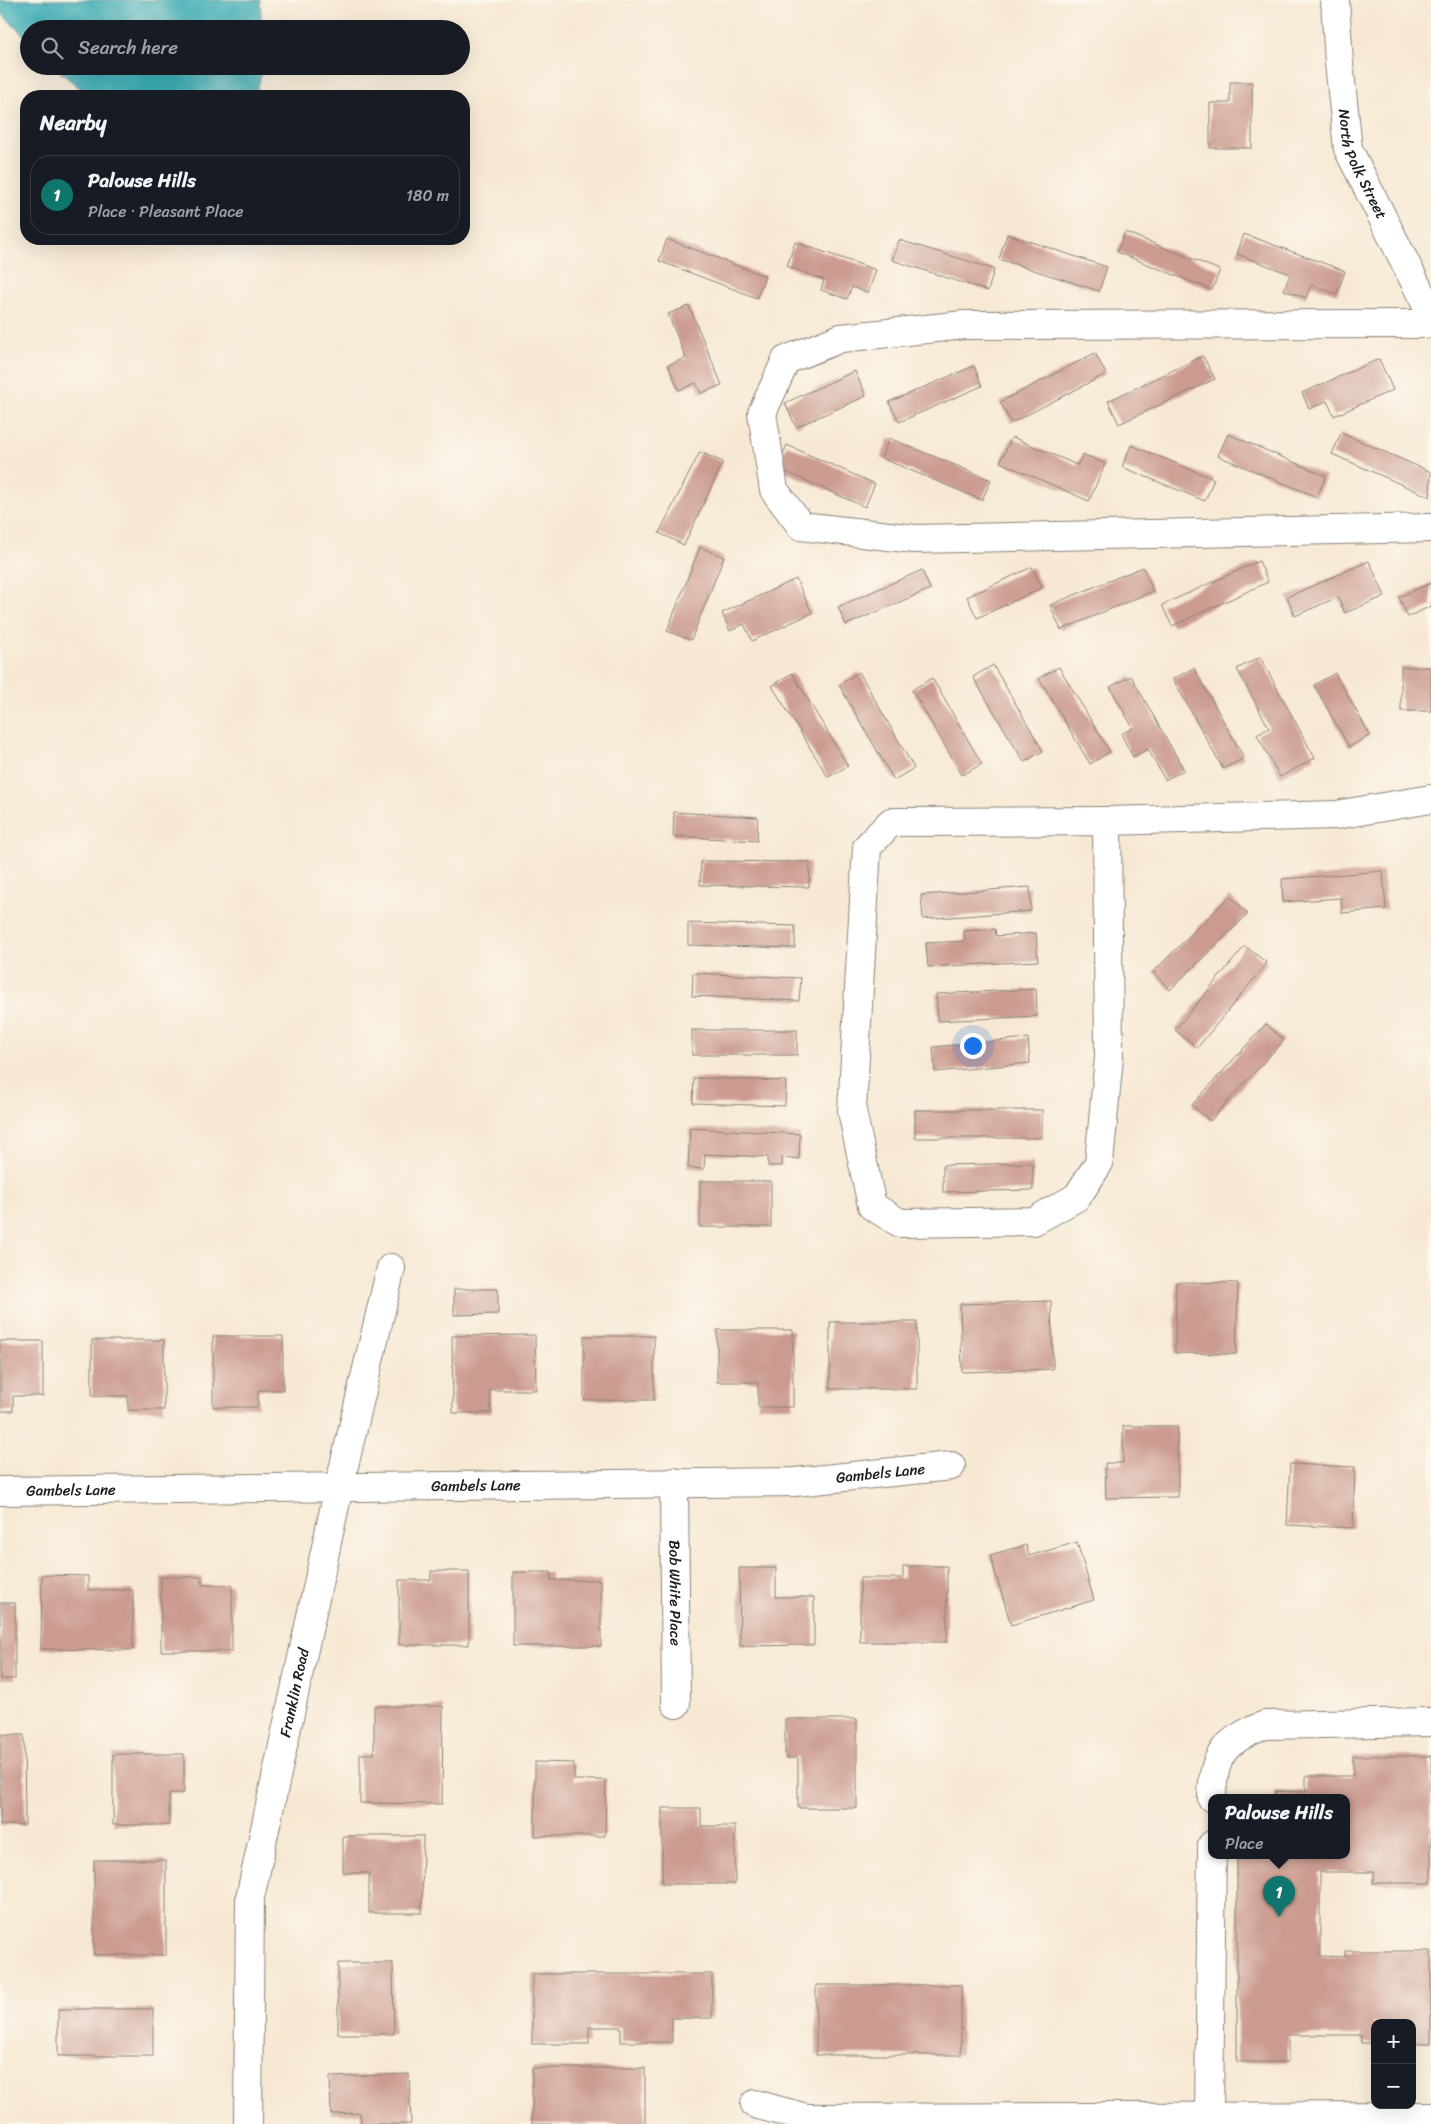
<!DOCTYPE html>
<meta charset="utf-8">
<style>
:root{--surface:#171b24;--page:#242831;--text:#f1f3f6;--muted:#9ea1a6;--line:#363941;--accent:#0f766e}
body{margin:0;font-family:Sriracha,sans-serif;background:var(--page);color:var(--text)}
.controls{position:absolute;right:15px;bottom:15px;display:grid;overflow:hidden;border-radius:10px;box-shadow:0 5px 20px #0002}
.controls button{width:45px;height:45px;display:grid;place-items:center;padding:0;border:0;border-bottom:1px solid var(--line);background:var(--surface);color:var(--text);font:25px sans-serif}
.you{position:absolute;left:972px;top:1045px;width:18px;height:18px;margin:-12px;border:4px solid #fff;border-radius:50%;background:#1a73e8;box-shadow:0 0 0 8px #1a73e833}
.badge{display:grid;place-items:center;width:32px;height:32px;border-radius:50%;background:var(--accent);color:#fff;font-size:16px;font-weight:700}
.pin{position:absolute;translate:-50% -41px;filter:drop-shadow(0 1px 2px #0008)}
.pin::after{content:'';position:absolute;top:26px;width:18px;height:15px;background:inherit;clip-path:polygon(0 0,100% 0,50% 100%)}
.popup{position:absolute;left:1208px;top:1794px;width:142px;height:65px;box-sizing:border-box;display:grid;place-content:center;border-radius:10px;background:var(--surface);filter:drop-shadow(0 1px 4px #0005);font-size:16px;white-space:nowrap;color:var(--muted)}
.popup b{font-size:19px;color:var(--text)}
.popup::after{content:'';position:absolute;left:50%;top:100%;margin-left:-10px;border:10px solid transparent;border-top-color:var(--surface)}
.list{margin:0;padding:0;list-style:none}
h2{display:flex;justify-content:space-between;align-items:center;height:65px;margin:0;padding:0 20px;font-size:21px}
h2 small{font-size:16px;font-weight:400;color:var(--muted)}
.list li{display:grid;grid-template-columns:32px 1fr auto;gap:15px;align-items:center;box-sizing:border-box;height:80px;margin:0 10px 10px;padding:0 10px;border:1px solid var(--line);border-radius:20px}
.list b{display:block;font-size:19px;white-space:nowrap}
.list p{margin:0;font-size:16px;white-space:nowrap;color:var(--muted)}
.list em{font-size:16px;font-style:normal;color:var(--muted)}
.icon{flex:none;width:28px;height:28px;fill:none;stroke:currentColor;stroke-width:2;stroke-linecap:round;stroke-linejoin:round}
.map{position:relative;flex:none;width:1431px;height:2124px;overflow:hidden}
.search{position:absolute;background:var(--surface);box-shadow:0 5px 20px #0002;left:20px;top:20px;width:450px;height:55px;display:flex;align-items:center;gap:12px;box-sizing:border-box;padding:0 18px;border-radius:28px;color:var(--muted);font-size:19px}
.panel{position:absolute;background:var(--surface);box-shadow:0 5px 20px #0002;left:20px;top:90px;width:450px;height:155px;border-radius:20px}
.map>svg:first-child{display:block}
</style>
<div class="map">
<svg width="1431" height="2124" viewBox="0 0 1431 2124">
<rect width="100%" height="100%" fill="#fbf7ec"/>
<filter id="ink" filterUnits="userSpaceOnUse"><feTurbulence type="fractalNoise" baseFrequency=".02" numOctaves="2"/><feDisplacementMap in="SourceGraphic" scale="10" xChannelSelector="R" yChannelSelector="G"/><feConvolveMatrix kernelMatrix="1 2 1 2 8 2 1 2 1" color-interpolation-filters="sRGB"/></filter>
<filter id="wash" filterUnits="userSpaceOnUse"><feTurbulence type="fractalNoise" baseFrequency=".0096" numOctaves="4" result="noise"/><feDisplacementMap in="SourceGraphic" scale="20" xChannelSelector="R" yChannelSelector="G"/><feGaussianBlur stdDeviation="1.12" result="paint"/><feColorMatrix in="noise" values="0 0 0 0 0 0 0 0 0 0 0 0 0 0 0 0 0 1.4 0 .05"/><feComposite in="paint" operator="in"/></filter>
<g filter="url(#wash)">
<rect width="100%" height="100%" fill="#f7e8d3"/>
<!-- water -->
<g fill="#3cadb6" stroke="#2c6469">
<path d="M0,0H260L262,29H29V41L0,12Z"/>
<path d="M53,66H264L255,96H89Z"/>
</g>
<g id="blocks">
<!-- building -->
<g fill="#cc9b90">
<path d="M1230,82H1252V148H1210V103H1230Z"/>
<path d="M1125,232L1220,270L1212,290L1117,252Z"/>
<path d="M1007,234L1107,267L1099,291L999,259Z"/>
<path d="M1244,234L1345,271L1337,294L1311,285L1306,298L1284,290L1290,274L1237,254Z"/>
<path d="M667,239L765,276L757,298L659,261Z"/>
<path d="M899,240L994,269L988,291L892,260Z"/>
<path d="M795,242L876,270L868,293L852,287L847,299L821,290L824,280L787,266Z"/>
<path d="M689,306L722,385L701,393L696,383L679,390L668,365L686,358L668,314Z"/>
<path d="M1095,353L1106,374L1011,423L1000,402Z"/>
<path d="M1203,356L1215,379L1119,424L1108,401Z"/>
<path d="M1379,359L1393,390L1334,416L1327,401L1309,409L1302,393Z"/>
<path d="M974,366L982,386L899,422L889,402Z"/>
<path d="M855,371L866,396L796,427L785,403Z"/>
<path d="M1341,433L1431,472L1430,497L1332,454Z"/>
<path d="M1228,434L1326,476L1317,497L1218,456Z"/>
<path d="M1012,437L1077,465L1083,454L1105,464L1089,501L1000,462Z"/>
<path d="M889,438L991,480L982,500L881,458Z"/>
<path d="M787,445L875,484L865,507L777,468Z"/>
<path d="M1131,445L1214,479L1205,501L1122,467Z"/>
<path d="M700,452L723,462L684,545L659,533Z"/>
<path d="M700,547L724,557L691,640L667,631Z"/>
<path d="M1259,561L1268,582L1172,626L1162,605Z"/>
<path d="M1369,561L1385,596L1345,613L1338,597L1295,616L1287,597Z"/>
<path d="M1032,567L1042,588L977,618L967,597Z"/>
<path d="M1143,567L1153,591L1061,630L1050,605Z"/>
<path d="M922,570L930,589L846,625L838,607Z"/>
<path d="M796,579L812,613L752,641L744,624L730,631L722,613Z"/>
<path d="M1431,583V606L1408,617L1399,597Z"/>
<path d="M1260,657L1315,758L1280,777L1257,735L1269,728L1237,669Z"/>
<path d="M993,665L1043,751L1024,762L973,677Z"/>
<path d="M1059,667L1110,752L1090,764L1039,678Z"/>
<rect x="1401" y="667" width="30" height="44"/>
<path d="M1194,668L1244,758L1223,769L1173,679Z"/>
<path d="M859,672L914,768L894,780L839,685Z"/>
<path d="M792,673L848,766L828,777L772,686Z"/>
<path d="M1335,673L1370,735L1349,747L1314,685Z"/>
<path d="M1131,676L1184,770L1165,780L1148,749L1133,757L1121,734L1133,728L1110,687Z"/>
<path d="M932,678L982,764L962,775L912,690Z"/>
<path d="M674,812L758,817L757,841L673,836Z"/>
<path d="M701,861L810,862L809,887L700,885Z"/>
<path d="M1383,871L1386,909L1342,913L1341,898L1283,902L1282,879Z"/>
<path d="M1030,887L1031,911L923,919L921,895Z"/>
<path d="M1230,896L1248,914L1170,990L1153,972Z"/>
<path d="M688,923L795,926V948L688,945Z"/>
<path d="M995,929L996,936L1036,933L1038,961L928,967L926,943L965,941L964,931Z"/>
<path d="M1245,946L1267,963L1197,1048L1175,1030Z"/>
<path d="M693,973L801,978L799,1001L692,996Z"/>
<path d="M1036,989L1037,1016L938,1021L936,994Z"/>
<path d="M1266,1024L1284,1040L1210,1121L1192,1105Z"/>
<rect x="692" y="1030" width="105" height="25"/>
<path d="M1028,1038L1030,1063L935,1072L933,1047Z"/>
<path d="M694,1078L786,1081L785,1106L693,1103Z"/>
<rect x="915" y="1110" width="127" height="28"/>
<path d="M690,1128L800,1134L799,1159L782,1157V1166H768V1157L705,1154L704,1169L688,1168Z"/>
<path d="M1033,1163V1190L943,1192V1165Z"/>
<rect x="700" y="1181" width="71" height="46"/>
<path d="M1176,1282L1238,1283L1236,1354L1175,1353Z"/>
<path d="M454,1289H498V1314L454,1315Z"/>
<path d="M1051,1301L1053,1369L962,1372L960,1304Z"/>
<rect x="830" y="1322" width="87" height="67"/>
<path d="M717,1330H793V1407H758V1382H717Z"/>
<path d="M535,1335L536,1390H490L491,1413H453L452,1336Z"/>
<path d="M213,1336H283V1390H258V1407H213Z"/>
<rect x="584" y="1336" width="70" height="64"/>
<path d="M92,1340H164V1410H128V1396H92Z"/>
<path d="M0,1341H43V1396H13V1411H0Z"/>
<path d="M1123,1426H1177L1178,1497L1106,1498L1105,1463H1123Z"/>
<path d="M1290,1464L1355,1467L1353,1528L1287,1525Z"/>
<path d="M1077,1542L1094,1600L1011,1625L990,1555L1026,1545L1029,1556Z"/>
<path d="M903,1566H947V1642H860V1578H903Z"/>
<path d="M739,1568H776V1597H814V1645L740,1646Z"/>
<path d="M431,1571H469V1645H399V1580H431Z"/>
<path d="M513,1572H551V1580H601V1646H513Z"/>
<path d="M42,1575L88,1576V1590H133V1650L41,1649Z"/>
<path d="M161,1577H202V1585H232V1651H161Z"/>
<rect x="0" y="1603" width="15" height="76"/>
<path d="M374,1706H443L442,1804L360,1803V1754H374Z"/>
<path d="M785,1719H857V1808H798V1758H785Z"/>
<path d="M0,1735H24L25,1825H0Z"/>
<path d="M113,1754H184V1793H169V1825H113Z"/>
<path d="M1353,1756H1431V1883H1373V1872H1320V1956L1345,1957V1951H1431V2043H1412V2023H1375V2043H1361V2035H1288V2062H1237V1856H1346V1798H1275V1791H1306V1776H1353Z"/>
<path d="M535,1762L574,1763V1780H606L605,1836H535Z"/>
<path d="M662,1808H701V1826H735V1884H662Z"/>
<path d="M343,1836H423L422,1913H369V1873H343Z"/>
<rect x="94" y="1860" width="72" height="95"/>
<path d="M338,1963H393L394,2034H338Z"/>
<path d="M532,1974H712V2018H672V2042H621V2027H589V2044H532Z"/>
<rect x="816" y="1985" width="145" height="70"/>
<rect x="58" y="2009" width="95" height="47"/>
<rect x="532" y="2068" width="113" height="56"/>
<path d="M409,2074L411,2124H361L360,2113L331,2114L330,2077Z"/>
</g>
</g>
</g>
<g filter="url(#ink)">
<use href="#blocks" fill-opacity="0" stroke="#8a8278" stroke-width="1"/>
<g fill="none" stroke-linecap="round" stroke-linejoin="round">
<!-- minor casing -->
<g stroke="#8a8278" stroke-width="30">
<g id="minor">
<path id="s1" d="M1335,0L1339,63L1348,149L1431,314"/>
<path d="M1431,324L964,325L841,338L786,360L762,413L774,490L801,526L915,539L1431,528"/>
<path d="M1107,821L1109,1057L1099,1163L1077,1197L1034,1221L900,1223L872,1206L852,1111L867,847L891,822Z"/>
<path d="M1107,821L1336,815L1431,799"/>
<path id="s2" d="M674,1482L676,1704"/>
<path id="s3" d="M0,1491L795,1482L951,1466"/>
<path d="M1212,1798C1213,1754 1224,1741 1265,1725L1431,1722"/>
<path d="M755,2104L806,2118L1431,2116"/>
<path d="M1209,2117L1212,1845"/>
<path id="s4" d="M248,2124L250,1898L339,1487L391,1268"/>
</g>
</g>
<!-- minor -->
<use href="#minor" stroke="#fff" stroke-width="28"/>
</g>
</g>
<g text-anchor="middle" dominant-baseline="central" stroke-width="4" stroke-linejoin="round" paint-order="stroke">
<!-- street labels -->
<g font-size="15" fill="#1c1c1c" stroke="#fbf7ec">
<text stroke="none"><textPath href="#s1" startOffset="168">North Polk Street</textPath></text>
<text stroke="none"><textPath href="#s3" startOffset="881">Gambels Lane</textPath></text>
<text stroke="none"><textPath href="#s3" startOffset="476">Gambels Lane</textPath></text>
<text stroke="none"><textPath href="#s3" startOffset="71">Gambels Lane</textPath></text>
<text stroke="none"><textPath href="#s2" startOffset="111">Bob White Place</textPath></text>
<text stroke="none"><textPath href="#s4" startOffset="436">Franklin Road</textPath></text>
</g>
</g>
</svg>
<div class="controls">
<button>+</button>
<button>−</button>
</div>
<div class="you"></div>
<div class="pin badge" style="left:1279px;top:1917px">1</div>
<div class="popup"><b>Palouse Hills</b>Place</div>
<div class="search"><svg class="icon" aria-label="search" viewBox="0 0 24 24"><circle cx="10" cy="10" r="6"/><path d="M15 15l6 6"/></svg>Search here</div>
<section class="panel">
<h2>Nearby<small></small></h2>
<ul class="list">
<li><span class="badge">1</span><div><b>Palouse Hills</b><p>Place · Pleasant Place</p></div><em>180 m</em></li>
</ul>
</section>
</div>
